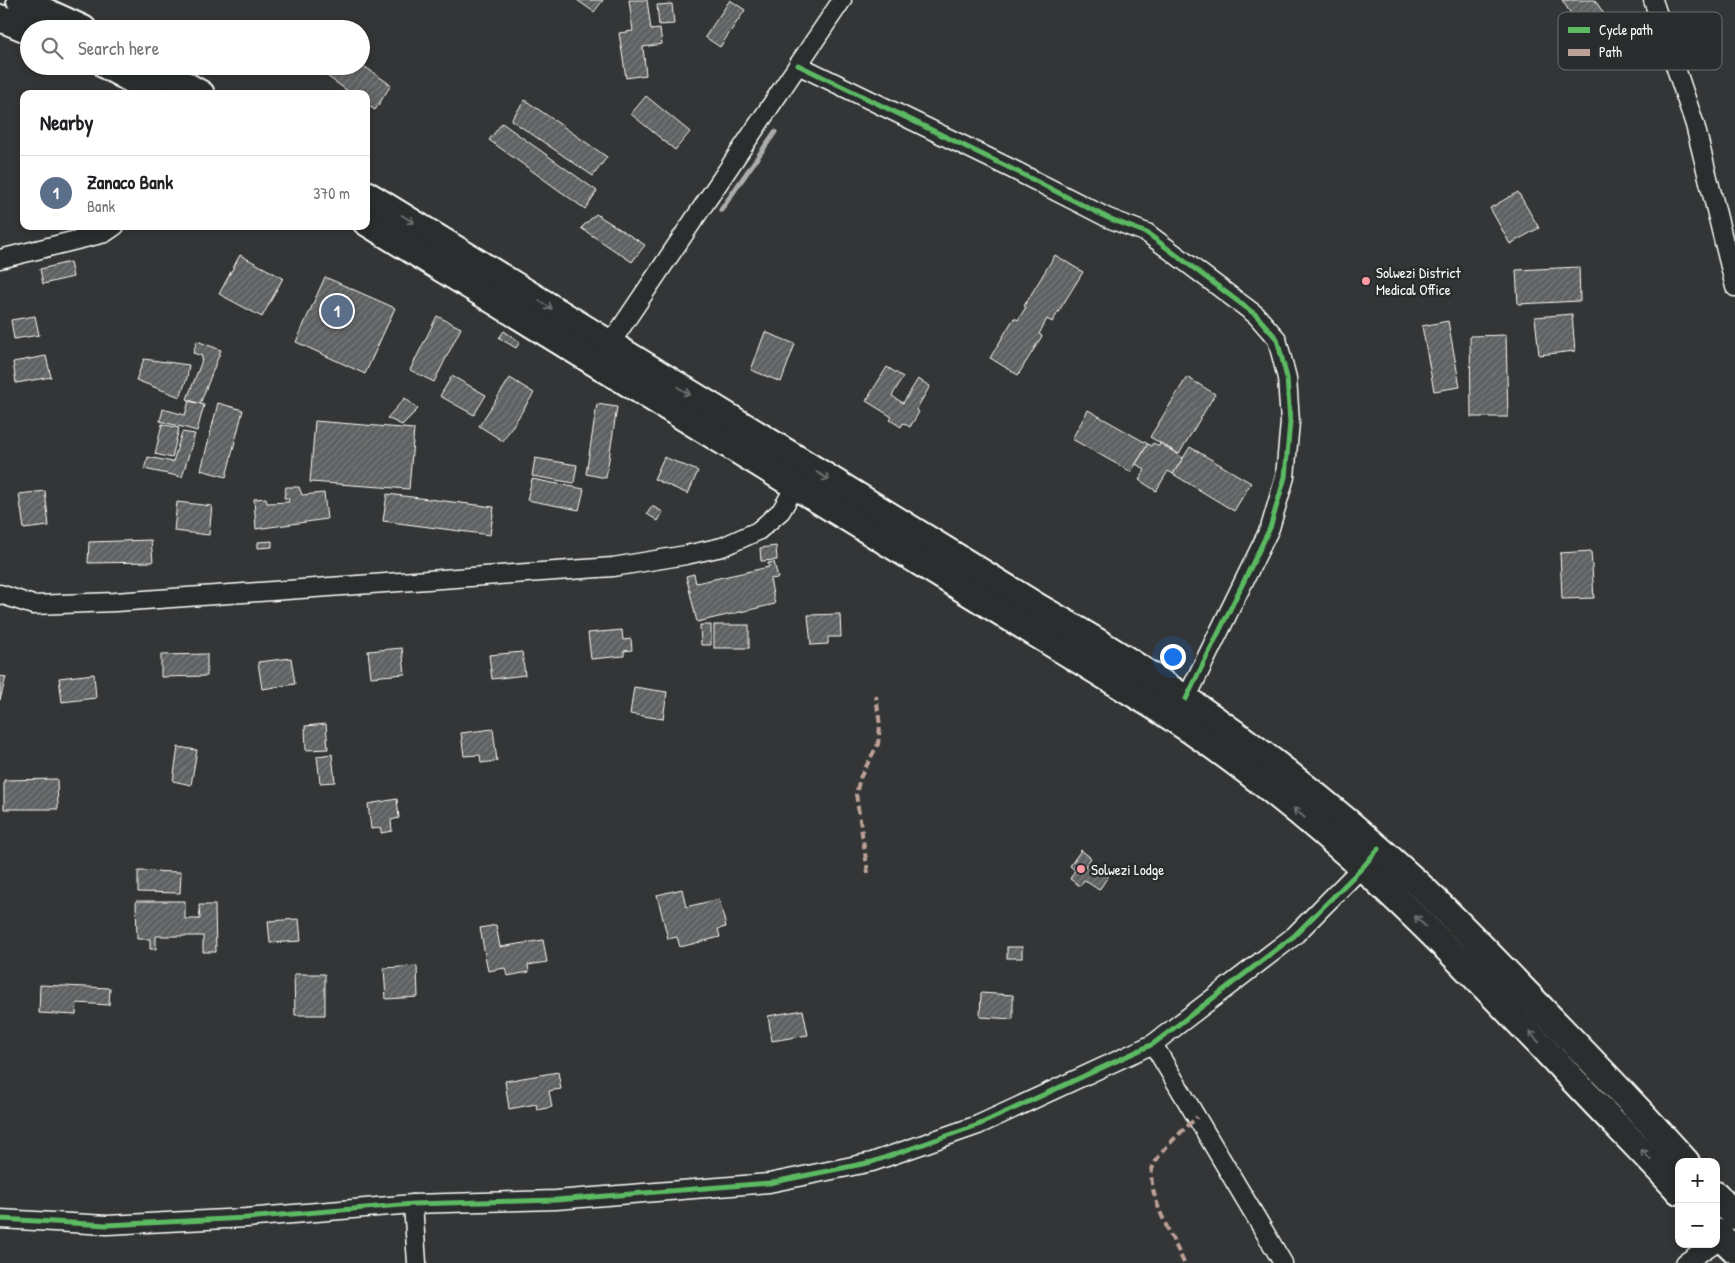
<!DOCTYPE html>
<meta charset="utf-8">
<style>
:root{--surface:#fff;--page:#f6f6f6;--text:#202124;--muted:#757577;--line:#e0e0e0;--accent:#d93025}
body{margin:0;font-family:"Patrick Hand",sans-serif;background:var(--page);color:var(--text)}
.controls{position:absolute;right:15px;bottom:15px;display:grid;overflow:hidden;border-radius:10px;box-shadow:0 2px 8px #0003}
.controls button{width:45px;height:45px;display:grid;place-items:center;padding:0;border:0;border-bottom:1px solid var(--line);background:var(--surface);color:var(--text);font:25px sans-serif}
.you{position:absolute;left:1172px;top:656px;width:18px;height:18px;margin:-12px;border:4px solid #fff;border-radius:50%;background:#1a73e8;box-shadow:0 0 0 8px #1a73e833}
.badge{display:grid;place-items:center;width:32px;height:32px;border-radius:50%;background:var(--accent);color:#fff;font-size:16px;font-weight:700}
.pin{position:absolute;translate:-50% -50%;border:2px solid #fff;box-shadow:0 1px 5px #0006}
.list{margin:0;padding:0;list-style:none}
h2{display:flex;justify-content:space-between;align-items:center;height:65px;margin:0;padding:0 20px;font-size:21px}
h2 small{font-size:16px;font-weight:400;color:var(--muted)}
.list li{display:grid;grid-template-columns:32px 1fr auto;gap:15px;align-items:center;box-sizing:border-box;height:75px;padding:0 20px;border-top:1px solid var(--line)}
.list b{display:block;font-size:19px;white-space:nowrap}
.list p{margin:0;font-size:16px;white-space:nowrap;color:var(--muted)}
.list em{font-size:16px;font-style:normal;color:var(--muted)}
.icon{flex:none;width:28px;height:28px;fill:none;stroke:currentColor;stroke-width:2;stroke-linecap:round;stroke-linejoin:round}
.map{position:relative;flex:none;width:1735px;height:1263px;overflow:hidden}
.search{position:absolute;background:var(--surface);box-shadow:0 2px 8px #0003;left:20px;top:20px;width:350px;height:55px;display:flex;align-items:center;gap:12px;box-sizing:border-box;padding:0 18px;border-radius:28px;color:var(--muted);font-size:19px}
.panel{position:absolute;background:var(--surface);box-shadow:0 2px 8px #0003;left:20px;top:90px;width:350px;height:140px;border-radius:10px}
.map>svg:first-child{display:block}
</style>
<div class="map">
<svg width="1735" height="1263" viewBox="0 0 1735 1263">
<defs>
<pattern id="building-hatch" width="6" height="6" patternUnits="userSpaceOnUse" patternTransform="scale(1.25)"><rect width="6" height="6" fill="#5f6162"/><path d="M-1 1l2-2M0 6l6-6M5 7l2-2" fill="none" stroke="#77797a"/></pattern>
</defs>
<rect width="100%" height="100%" fill="#333536"/>
<filter id="ink" filterUnits="userSpaceOnUse"><feTurbulence type="fractalNoise" baseFrequency=".02" numOctaves="2"/><feDisplacementMap in="SourceGraphic" scale="10" xChannelSelector="R" yChannelSelector="G"/><feConvolveMatrix kernelMatrix="1 2 1 2 8 2 1 2 1" color-interpolation-filters="sRGB"/></filter>
<g filter="url(#ink)">
<g fill="none" stroke-linecap="round" stroke-linejoin="round">
<!-- stream -->
<path stroke="#abacad" stroke-width="5" d="M721,210L775,132"/>
</g>
<!-- building -->
<g fill="url(#building-hatch)" stroke="#fff">
<path d="M577,0H603L594,12Z"/>
<path d="M629,0H647L651,30L660,29L662,44L643,47L646,75L626,78L619,33L633,31Z"/>
<path d="M730,0L745,10L720,47L705,37Z"/>
<path d="M1562,0H1595L1609,22L1586,37Z"/>
<path d="M672,4L674,24L659,25L657,5Z"/>
<path d="M361,64L391,85L375,110L366,104V94H352L313,66H361Z"/>
<path d="M646,96L690,132L675,150L631,114Z"/>
<path d="M525,100L607,157L593,176L511,120Z"/>
<path d="M502,123L597,191L585,209L489,140Z"/>
<path d="M1518,192L1539,228L1510,244L1490,208Z"/>
<path d="M596,214L645,245L632,262L581,228Z"/>
<path d="M240,255L283,278L262,317L219,294Z"/>
<path d="M1055,255L1083,272L1052,322L1047,319L1039,334L1042,336L1018,375L990,358L1014,318L1018,320L1026,307L1024,306Z"/>
<path d="M70,262L73,277L43,284L40,269Z"/>
<path d="M1579,267L1580,301L1518,304L1516,270Z"/>
<path d="M325,277L395,308L365,374L296,342Z"/>
<path d="M1572,314L1575,351L1539,355L1535,317Z"/>
<path d="M35,316L39,335L14,339L11,320Z"/>
<path d="M437,316L461,328L434,382L410,370Z"/>
<path d="M1448,321L1460,387L1434,391L1422,326Z"/>
<path d="M504,331L520,342L516,348L499,338Z"/>
<path d="M765,332L795,344L781,382L751,370Z"/>
<path d="M1506,335L1508,417H1471L1470,336Z"/>
<path d="M197,341L221,350L200,404L187,399L201,363L202,356L193,353Z"/>
<path d="M46,356L51,377L16,383L13,362Z"/>
<path d="M144,359L189,365L187,378L180,397L136,380Z"/>
<path d="M887,367L903,377L892,396L903,403L918,379L930,386L916,410L919,412L910,427L903,423L901,427L890,420L892,417L866,401Z"/>
<path d="M452,376L486,395L474,415L440,396Z"/>
<path d="M1187,377L1215,394L1179,454L1150,437Z"/>
<path d="M510,378L534,393L503,441L479,426Z"/>
<path d="M405,398L418,409L402,425L387,418Z"/>
<path d="M189,401L204,405L197,431L160,421L163,409L185,415Z"/>
<path d="M218,403L243,410L226,477L201,470Z"/>
<path d="M597,404L617,407L606,478L586,474Z"/>
<path d="M1088,410L1148,444L1131,472L1072,439Z"/>
<path d="M315,421L414,429L409,489L310,482Z"/>
<path d="M162,424L179,428L172,458L155,454Z"/>
<path d="M182,432L195,434L182,477L144,469L148,457L173,462Z"/>
<path d="M1153,443L1159,446L1160,443L1183,458L1173,474L1168,471L1156,491L1139,480L1145,470L1136,464L1148,444L1151,446Z"/>
<path d="M1190,447L1251,483L1234,511L1173,474Z"/>
<path d="M664,457L698,471L688,494L654,479Z"/>
<path d="M535,458L577,465L574,483L532,476Z"/>
<path d="M532,479L584,489L579,510L527,500Z"/>
<path d="M286,487H299L302,495L324,493L327,519L256,529L254,499L266,498L267,503L289,502L288,498H284Z"/>
<path d="M45,491L49,526L24,529L19,494Z"/>
<path d="M387,494L494,507L490,535L383,521Z"/>
<path d="M177,502L212,506L209,535L174,531Z"/>
<path d="M652,506L663,512L658,521L647,514Z"/>
<path d="M151,540L153,562L88,563L89,542Z"/>
<path d="M272,541V547L258,548V542Z"/>
<path d="M776,546L777,560L761,561L760,548Z"/>
<path d="M1591,551L1594,598L1562,599L1560,553Z"/>
<path d="M774,562L778,578L770,579L775,604L697,622L686,576L694,574L696,583L769,567L768,563Z"/>
<path d="M840,614L841,637H828V644L811,645L808,615Z"/>
<path d="M700,625H711V645H701Z"/>
<rect x="714" y="625" width="35" height="23"/>
<path d="M622,630L623,640L631,639L632,650L624,651V656L591,659L588,633Z"/>
<path d="M402,648L405,674L371,677L368,651Z"/>
<path d="M522,652L525,675L492,679L489,655Z"/>
<path d="M207,654V676L161,677V655Z"/>
<path d="M291,658L295,684L262,689L258,662Z"/>
<path d="M94,674L96,698L62,702L59,678Z"/>
<path d="M0,676L6,677L0,700Z"/>
<path d="M634,687L667,692L663,719L630,714Z"/>
<path d="M326,724L328,749L306,750L305,726Z"/>
<path d="M493,729L497,761L481,763L480,755L464,756L461,733Z"/>
<path d="M178,747L197,750L191,785L173,781Z"/>
<path d="M332,754L335,782L320,783L317,756Z"/>
<path d="M57,779L58,809H4V780Z"/>
<path d="M397,799L399,818L391,820L392,831L381,833V828L371,829L368,804Z"/>
<path d="M1081,850L1091,858L1085,866L1097,875L1103,867L1111,872L1099,890L1084,880L1080,886L1070,879L1075,870L1070,866Z"/>
<path d="M138,871L181,872L180,893L138,892Z"/>
<path d="M682,889L686,907L719,899L726,927L718,929L720,937L680,947L677,937L668,939L657,895Z"/>
<path d="M136,901H185V919H200L199,905H215L216,952H203V936H156V949H150V939H137Z"/>
<path d="M299,919L301,941L270,943L268,921Z"/>
<path d="M496,925L500,947L543,940L547,962L528,965L529,972L507,976L505,968L488,971L480,928Z"/>
<rect x="1007" y="947" width="15" height="11"/>
<path d="M417,966L418,997L386,999L384,968Z"/>
<path d="M294,974H325V1015H295Z"/>
<path d="M40,985L110,988L109,1005L77,1003L76,1015L39,1013Z"/>
<path d="M981,993L1013,995V1019L980,1017Z"/>
<path d="M803,1010L808,1035L772,1041L768,1016Z"/>
<path d="M558,1072L561,1089L549,1091L552,1107L537,1110L536,1104L509,1109L505,1081Z"/>
</g>
<g fill="none" stroke-linecap="round" stroke-linejoin="round">
<!-- minor casing -->
<g stroke="#fff" stroke-width="21">
<g id="minor">
<path d="M1653,0L1695,125L1735,287"/>
<path d="M798,65L1012,169L1108,218L1147,233L1256,315L1277,339L1287,378L1290,422L1285,477L1270,528L1186,699"/>
<path d="M0,259L105,233L115,226"/>
<path d="M610,344L842,0"/>
<path d="M0,594L33,605L115,602L613,567L686,555L722,547L758,531L781,511L795,487"/>
<path d="M1153,1044L1283,1263"/>
<path d="M413,1204L417,1263"/>
<path d="M0,1219L107,1225L246,1218L413,1204L556,1200L769,1183L872,1162L978,1125L1153,1044L1294,936L1369,860"/>
<path d="M1685,1263L1713,1244"/>
</g>
</g>
<!-- highway casing -->
<g stroke="#fff" stroke-width="30">
<g id="highway">
<path d="M20,0L83,29"/>
<path d="M0,18L29,30"/>
<path d="M107,66L158,94"/>
<path d="M152,66L201,94"/>
<path d="M366,194L1038,607C1175,684 1302,777 1417,883C1458,921 1496,962 1535,1002C1586,1055 1637,1107 1686,1162"/>
<path d="M366,222L1152,705C1314,807 1448,945 1577,1084C1611,1120 1646,1155 1679,1191"/>
<path d="M1716,1195L1735,1216"/>
<path d="M1716,1232L1735,1250"/>
</g>
</g>
<!-- minor -->
<use href="#minor" stroke="#2a2d2e" stroke-width="18"/>
<!-- highway -->
<use href="#highway" stroke="#2a2d2e" stroke-width="26"/>
<!-- quiet -->
<g stroke="#bda197" stroke-width="4" stroke-dasharray="8 4" stroke-linecap="butt">
<path d="M868,873L856,794L860,778L878,744L880,726L876,696"/>
<path d="M1184,1263C1174,1240 1147,1194 1152,1170C1156,1153 1184,1130 1197,1117"/>
</g>
<!-- cycleway casing -->
<g stroke="#2a2d2e" stroke-width="8">
<g id="cycleway">
<path d="M798,65L1012,169L1108,218L1147,233L1256,315L1277,339L1287,378L1290,422L1285,477L1270,528L1186,699"/>
<path d="M0,1219L107,1225L246,1218L413,1204L556,1200L769,1183L872,1162L978,1125L1153,1044L1294,936L1363,867L1378,849"/>
</g>
</g>
<!-- cycleway -->
<use href="#cycleway" stroke="#5cba63" stroke-width="5"/>
</g>
<!-- one-way arrows -->
<defs><path id="oneway-shaft" d="M-6 0H5M1.5-3L5.5 0L1.5 3" fill="none" stroke-width="1.6" stroke-linecap="round" stroke-linejoin="round" transform="scale(1.25)"/></defs>
<g stroke="#6a6c6d">
<use href="#oneway-shaft" transform="translate(408 219) rotate(32)"/>
<use href="#oneway-shaft" transform="translate(546 305) rotate(32)"/>
<use href="#oneway-shaft" transform="translate(684 391) rotate(32)"/>
<use href="#oneway-shaft" transform="translate(823 476) rotate(31)"/>
<use href="#oneway-shaft" transform="translate(1299 813) rotate(-140)"/>
<use href="#oneway-shaft" transform="translate(1420 921) rotate(-136)"/>
<use href="#oneway-shaft" transform="translate(1534 1037) rotate(-133)"/>
<use href="#oneway-shaft" transform="translate(1646 1155) rotate(-133)"/>
</g>
</g>
<!-- markers -->
<g fill="#ff9aa2" stroke="#2a2d2e" stroke-width="2">
<circle cx="1366" cy="281" r="5"/>
<circle cx="1081" cy="869" r="5"/>
</g>
<g text-anchor="middle" dominant-baseline="central" stroke-width="5" stroke-linejoin="round" paint-order="stroke">
<!-- poi labels -->
<g font-size="15" fill="#fff" stroke="#2a2d2e" text-anchor="start">
<text x="1376" y="272">Solwezi District<tspan x="1376" dy="17">Medical Office</tspan></text>
<text x="1091" y="869">Solwezi Lodge</text>
</g>
</g>
<!-- legend -->
<rect x="1558" y="12" width="164" height="58" rx="8" fill="#2a2d2e" stroke="#6a6c6d" stroke-width="1"/>
<rect x="1568" y="27" width="22" height="6" fill="#5cba63"/>
<rect x="1568" y="49" width="22" height="7" fill="#bda197"/>
<g font-size="14" fill="#fff">
<text x="1599" y="35">Cycle path</text>
<text x="1599" y="57">Path</text>
</g>
</svg>
<div class="controls">
<button>+</button>
<button>−</button>
</div>
<div class="you"></div>
<div class="pin badge" style="left:337px;top:311px;background:#5c6f8a">1</div>
<div class="search"><svg class="icon" aria-label="search" viewBox="0 0 24 24"><circle cx="10" cy="10" r="6"/><path d="M15 15l6 6"/></svg>Search here</div>
<section class="panel">
<h2>Nearby<small></small></h2>
<ul class="list">
<li><span class="badge" style="background:#5c6f8a">1</span><div><b>Zanaco Bank</b><p>Bank</p></div><em>370 m</em></li>
</ul>
</section>
</div>
